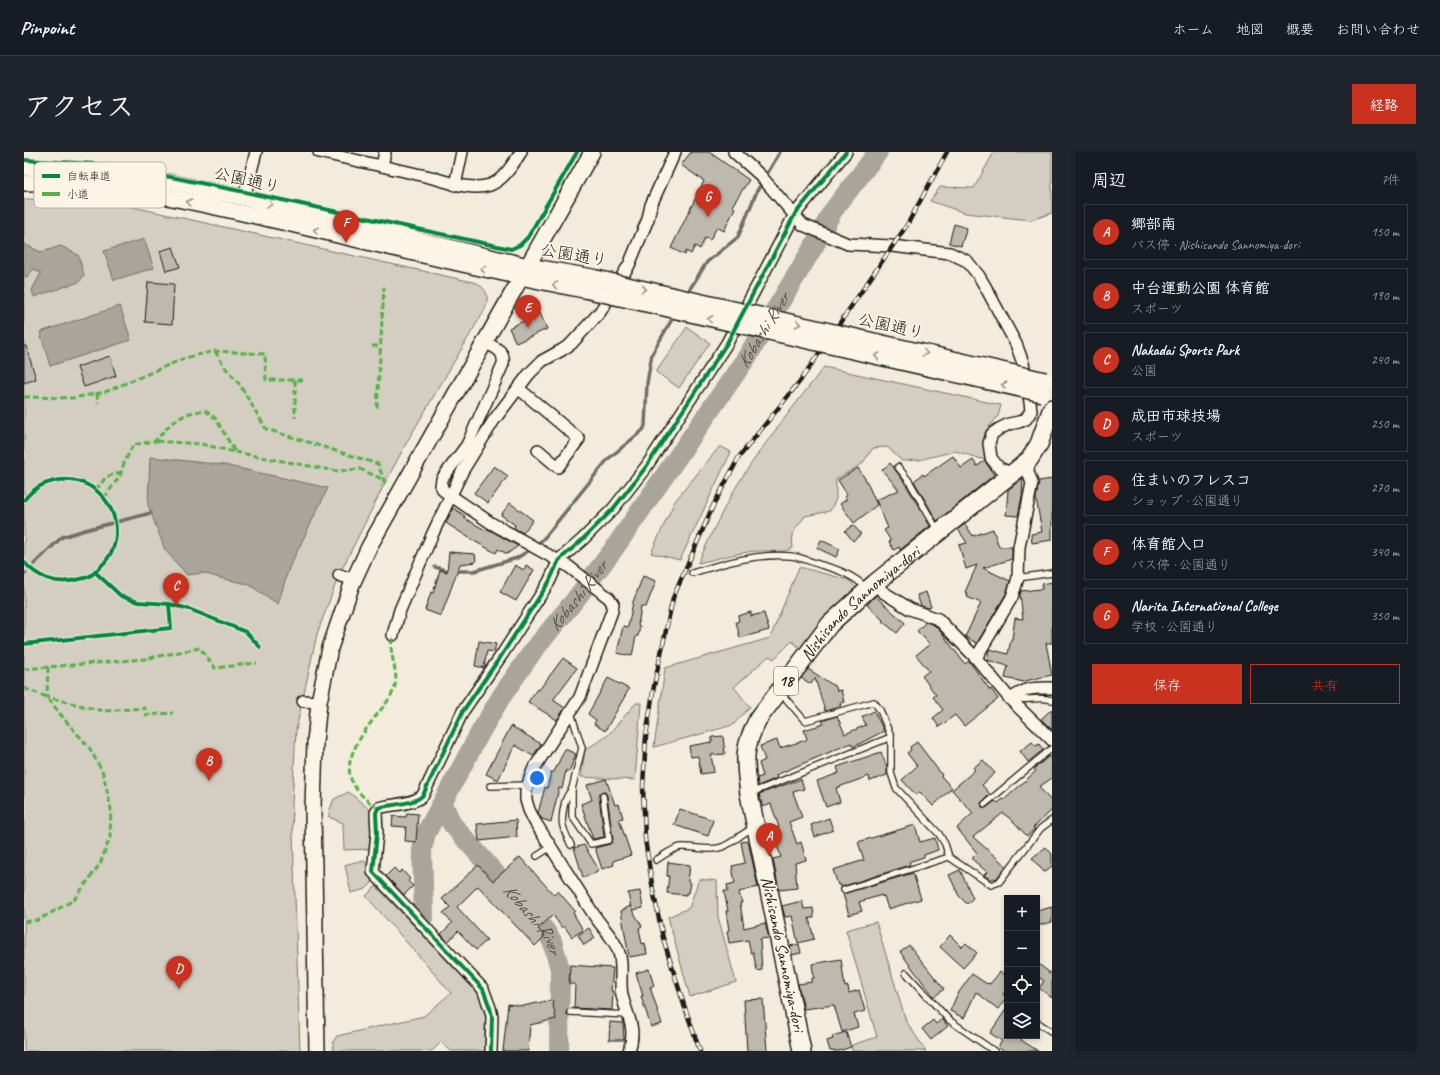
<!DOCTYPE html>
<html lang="ja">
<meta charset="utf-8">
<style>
:root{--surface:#171b24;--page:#20242c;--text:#f1f3f6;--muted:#9ea1a6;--line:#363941;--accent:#c8321e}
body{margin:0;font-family:Caveat,"Klee One",sans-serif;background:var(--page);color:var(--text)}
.controls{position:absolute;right:12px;bottom:12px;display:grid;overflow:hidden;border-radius:0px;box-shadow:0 2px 6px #0003}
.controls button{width:36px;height:36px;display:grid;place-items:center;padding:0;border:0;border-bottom:1px solid var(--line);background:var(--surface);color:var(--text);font:20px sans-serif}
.you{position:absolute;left:513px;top:626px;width:14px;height:14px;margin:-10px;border:3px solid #fff;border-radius:50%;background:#1a73e8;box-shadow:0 0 0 6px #1a73e833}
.badge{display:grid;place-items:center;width:26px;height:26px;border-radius:50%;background:var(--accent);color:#fff;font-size:13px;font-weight:700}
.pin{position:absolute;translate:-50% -33px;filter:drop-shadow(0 1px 2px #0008)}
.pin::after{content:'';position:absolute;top:21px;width:14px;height:12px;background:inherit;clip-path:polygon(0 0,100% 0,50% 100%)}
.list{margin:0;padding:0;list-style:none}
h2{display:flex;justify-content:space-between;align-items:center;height:52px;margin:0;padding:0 16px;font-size:17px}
h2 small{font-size:13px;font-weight:400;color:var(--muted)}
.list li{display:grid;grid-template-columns:26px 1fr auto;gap:12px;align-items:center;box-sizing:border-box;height:56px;margin:0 8px 8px;padding:0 8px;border:1px solid var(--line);border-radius:0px}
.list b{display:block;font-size:15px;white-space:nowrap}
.list p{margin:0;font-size:13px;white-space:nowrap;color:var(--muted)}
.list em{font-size:13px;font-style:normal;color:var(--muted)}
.actions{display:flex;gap:8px;padding:12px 16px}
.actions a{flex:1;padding:9px 0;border:1px solid var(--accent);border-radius:0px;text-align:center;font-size:14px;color:var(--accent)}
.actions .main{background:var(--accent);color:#fff}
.icon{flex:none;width:22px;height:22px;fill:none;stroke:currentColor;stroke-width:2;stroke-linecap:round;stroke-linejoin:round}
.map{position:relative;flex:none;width:1028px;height:899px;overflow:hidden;border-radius:0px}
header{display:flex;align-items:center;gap:24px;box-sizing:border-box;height:56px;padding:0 20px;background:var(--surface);border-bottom:1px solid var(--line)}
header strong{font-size:19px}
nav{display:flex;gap:22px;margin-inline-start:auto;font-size:14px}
.intro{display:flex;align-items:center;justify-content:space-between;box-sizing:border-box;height:96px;padding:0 24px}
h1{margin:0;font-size:28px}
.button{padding:10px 18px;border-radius:0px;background:var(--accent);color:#fff;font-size:14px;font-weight:700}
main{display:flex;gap:24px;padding:0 24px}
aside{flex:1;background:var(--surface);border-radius:0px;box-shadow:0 2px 6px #0003}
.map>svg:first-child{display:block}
</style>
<header>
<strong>Pinpoint</strong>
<nav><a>ホーム</a><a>地図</a><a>概要</a><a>お問い合わせ</a></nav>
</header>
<div class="intro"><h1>アクセス</h1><a class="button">経路</a></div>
<main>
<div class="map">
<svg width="1028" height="899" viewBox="0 0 1028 899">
<rect width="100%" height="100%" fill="#f3ecdd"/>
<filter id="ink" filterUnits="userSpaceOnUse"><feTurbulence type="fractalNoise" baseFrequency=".025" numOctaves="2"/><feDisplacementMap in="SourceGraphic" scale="8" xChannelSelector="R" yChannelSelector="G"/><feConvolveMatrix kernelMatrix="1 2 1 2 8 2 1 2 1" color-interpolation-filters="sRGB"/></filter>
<g filter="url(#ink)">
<!-- green -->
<g fill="#d3cec1" stroke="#78756e">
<path d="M970,0H1028V61L1007,68L941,61L906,49L916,35L950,36Z"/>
<path d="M0,47L46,48L109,55L453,131C464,139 465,144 461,157L384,288L359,335L315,423L293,482L272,578L268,652L276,899H0Z"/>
<path d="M663,175L686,191L655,236L632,220Z"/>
<path d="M800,215L977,253L974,264L961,280V308L931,299L895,308L878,309L863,295L849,296L838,312L812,327V347L806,359L781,364L768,382L769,396C758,402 744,398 732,399C712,401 693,407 674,411C687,383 700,354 717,327C742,288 772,252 800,215Z"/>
<path d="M696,294L707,300L656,408L627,401L651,349Z"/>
<path d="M775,415L825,428L833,437L778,498L768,489L750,507L745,504L710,535L726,555L709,573L630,595L641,516L746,486Z"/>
<path d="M612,551H617L611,628L557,625L561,598L583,584Z"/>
<path d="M325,640L347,659V697L320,698L319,671L305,665V660L310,647Z"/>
<path d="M341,709L348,731L342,737L327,741L321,713L331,710Z"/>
<path d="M675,727L693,729L694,765L712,830L666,845L644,765L665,756Z"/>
<path d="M352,734L453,840L462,855L465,865L463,899H427L417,890L408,899H309V890L313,884L400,864L427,841L342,744Z"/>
<path d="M852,770L882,869L902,899H828V893L853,885L822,778Z"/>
</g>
<!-- water -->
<g fill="#aaa59b" stroke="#716e68">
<path d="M120,87L130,116L90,128L80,99Z"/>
<path d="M0,92L17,100L37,94L54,103L60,123L55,130L10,145L8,138L17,121L9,117L3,125L0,124Z"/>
<path d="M96,154L107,188L26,214L16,180Z"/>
<path d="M126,305L200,313L304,336L265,416L254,452L224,432L196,426L179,421L163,423L141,398L124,353Z"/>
</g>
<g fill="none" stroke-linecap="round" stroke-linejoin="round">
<!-- stream -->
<g stroke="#716e68" stroke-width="3.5">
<path d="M662,143L683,110L714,85L733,39L756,0"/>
<path d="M10,412L38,385L61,378L127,361"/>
<path d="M411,415L424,419H450L493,406L512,394L521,385L584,307L619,278L621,274L623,231L628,202L651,162"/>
<path d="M0,422L2,421"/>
</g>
<!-- river -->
<g stroke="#aaa59b" stroke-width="20">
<path id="s1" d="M419,652L428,672L521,778L528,789L536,817L535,899"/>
<path id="s2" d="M400,764L398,698L402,681L457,579L477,545L509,499L551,448L589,398L723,205L790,94L808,60L854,0"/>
</g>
</g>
<!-- building -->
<g fill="#beb9ae" stroke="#1c1c1c">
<path d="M667,0H685L725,28L708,54L711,56L700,79L693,75L686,88L681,86L676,97L671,94L667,102L662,99L661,103L647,96L680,29L657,13Z"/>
<path d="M930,72L943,76L937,94L925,91Z"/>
<path d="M149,95L156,115L142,119L136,99Z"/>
<path d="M124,130L150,132L148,172L121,170Z"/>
<path d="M516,161L523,177L492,191L485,176Z"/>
<path d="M0,194H2L12,227L0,231Z"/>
<path d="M86,204L92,224L60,235L53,215Z"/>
<path d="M929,304L937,316L949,308L953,314L961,309L970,323L913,369L890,329L899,322L900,324Z"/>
<path d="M866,311L881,331L906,374L876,398L875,395L870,398L865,390L867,389L860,378L864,376L852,348L875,338L858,318Z"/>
<path d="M470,314L484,324L464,351L450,341Z"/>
<path d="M834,316L842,328L853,353L830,371L816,352L823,347L821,345L823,343L814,328Z"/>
<path d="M999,326L998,344L994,364L982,363L984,338Z"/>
<path d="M1028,327V388L1008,391L1007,382L1018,380L1012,346L1015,329Z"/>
<path d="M486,351L509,368L499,381L490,376L491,373L477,363Z"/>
<path d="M429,356L441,364L440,366L463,379L464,377L494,394L483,402L474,397L472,401L450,389L422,371Z"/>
<path d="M941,372L949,384L969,377L975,395H988V407L959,416L986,429L982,442L953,491L941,485L957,451L943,445L944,442L941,440L953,413L942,417L935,393L943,391L934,377Z"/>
<path d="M829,373L837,382L829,389L821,379Z"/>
<path d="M797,388L816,397L812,405L793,396Z"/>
<path d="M425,400L451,402L452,410L436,412L417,464L401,458L407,440L409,441L416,418L423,420Z"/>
<path d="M491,413L500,418L502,413L510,418L492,449L476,440Z"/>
<path d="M619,424L632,429L622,455L617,454L614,474H616L614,484H612L608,504L593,501L599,474L604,475L609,450Z"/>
<path d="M1028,430V491H1022L1028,523L1001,529L1000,530L981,526L984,514L963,508L965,497L984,502L987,487H988L991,466L999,467L996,442L997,439L1018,437V432Z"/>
<path d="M902,440L907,455L904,456L897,454L893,443Z"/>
<path d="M851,444L881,471L873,481L858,469L859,468L843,453Z"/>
<path d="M727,460V464L740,461L745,478L716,486L712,470L715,469L714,464Z"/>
<path d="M902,470L910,473L916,479L941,512L945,509L966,538L967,537L974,547L940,574L931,563L915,575L909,566L919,558L909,545L912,543L898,524L905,519L892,503L906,492L893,479Z"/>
<path d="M455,489L472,492L470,500L463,499L460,516L451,514Z"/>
<path d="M539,506L553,516L529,548L541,556L533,568L504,550L513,537L515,538Z"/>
<path d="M784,517L812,535L813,539L817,538L820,550L816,551L817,554L801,559L791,526L787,532L777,526Z"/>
<path d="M584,526L605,537L581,579L570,572L572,568L564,562Z"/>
<path d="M1028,557V578L1017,567Z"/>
<path d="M850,559L860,579L829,595L827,591L752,623L753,626L734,634L733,626L739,624L735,611L741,608L736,594L753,588L756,596L782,588L783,587L780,578L800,572L798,569L813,564L821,582L842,573L838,565Z"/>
<path d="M487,574L517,592L509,604L491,593L474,628L462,622Z"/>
<path d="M699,584L701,602L687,603L690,620L677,622L674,604L667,605L665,594L688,590V585Z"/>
<path d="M893,590L918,623L917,624L928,636L909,654L896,640L892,643L878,628L893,614L883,601L887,598L886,595Z"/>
<path d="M1008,590L1012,594L1015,592L1019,598L1004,610L996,599Z"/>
<path d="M541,597L552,602L545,620L542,618L538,637L535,636L527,670L518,667L514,661L521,635L523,636L527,620H530Z"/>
<path d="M857,600L863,615V623L846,629L845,624L812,636L816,650L802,655L793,629L815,621L813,615Z"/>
<path d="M1025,604L1028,609V626L1015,635L1028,650V658L1009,676L1011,677L1003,684L989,669L979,661L949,685L982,714L972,727L969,726L967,728L960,723L963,720L949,708V705L953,701L933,676L949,661L928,638L951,618L949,616L959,608L971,621L958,633L966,642L957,651L958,655L962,656L971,649L974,651L979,647L980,648L1012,619L1010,617Z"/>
<path d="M582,627L591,653L595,652L599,666L595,667L607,703L589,709L590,713L578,717L571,696L586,692L589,688L583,643L581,640H578L575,644L580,685L569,687L557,652L568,648L563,633Z"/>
<path d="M777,627L780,637L769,640L778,665L765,670L773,692L777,690L782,708L771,711L773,736L755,738L749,707L757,705L748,678L755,675L747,652L739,655L735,642Z"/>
<path d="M656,657L689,668L684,684L650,673Z"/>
<path d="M383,661L394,662L392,690L381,689L382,675L368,674L369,664L382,665Z"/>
<path d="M805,666L809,678L791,685L787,673Z"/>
<path d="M492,668L493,685L455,689L453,672Z"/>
<path d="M891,673L896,690L911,686L914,698L900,703V705L887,709L885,710L886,713L817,735L816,732L814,733L809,718L840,708L834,690Z"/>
<path d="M724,689L734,735L715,740L718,751H716L720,776L741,771L745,786L736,787L738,818L733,819L729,800L727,801L724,788L705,791L703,779L705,778L702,759H704L700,739H704L703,733L711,731L708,714L721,711L717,690Z"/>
<path d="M560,693L575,718L572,719V721L559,725L550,696Z"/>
<path d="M1022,695L1028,702V714L1020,720L1008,706Z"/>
<path d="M496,705L530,743L534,739L551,759L549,761L559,778L548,785L540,774L538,776L529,763L514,777L521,784L511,794L454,734L433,755L463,788L452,798L434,779L424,790L417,782L428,771L419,761L426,755L418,747L454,713L469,729Z"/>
<path d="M644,710L666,713L664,730L667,731L665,741H662V743L643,741L645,724H643Z"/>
<path d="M370,716L375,721L378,718L386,727L384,729L389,734L380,743L362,724Z"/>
<path d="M936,718L949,746L943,752L935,744L925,723Z"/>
<path d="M889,721L897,747L864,757L860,744L858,745V743L835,750L838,759L825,763L819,742Z"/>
<path d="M616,739L619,756L608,758L618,774L615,776L618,792L621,791L623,802L605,805L597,759L606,754L607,756L604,741Z"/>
<path d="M778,749L780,757L789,756L790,766H785L790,787L774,791L768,764L761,765L758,754Z"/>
<path d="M1028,755V770L1013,774V759Z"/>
<path d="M565,776L571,786L560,793L554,783Z"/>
<path d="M926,783L938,795L942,791L953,801L939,816L916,795Z"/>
<path d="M775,792L777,801L768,803L766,794Z"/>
<path d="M885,793L920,837L910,845L876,800Z"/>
<path d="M817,807L821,835L824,834L825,841L835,838L841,859L830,862L834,875L818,880L810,853L780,857L774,832L788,830V826H790L788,812Z"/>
<path d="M1013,811L1025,820L1024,821L1025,822L1028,819V846L1015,836L1020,829L1013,824Z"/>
<path d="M546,813L589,816L587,839H589L588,858L550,856L551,832H545Z"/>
<path d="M625,817L630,834L626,835L638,872L627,875L617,844H619L612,821Z"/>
<path d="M976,820L983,825V837L979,842L983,846L974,857L952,840L940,866L926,859L933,843L948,822L963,832L964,831L966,832Z"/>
<path d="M739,847L743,899H723L720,848Z"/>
<path d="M528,848L532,867L506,873L504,899H479L484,852L499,854Z"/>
<path d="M983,856V884H1000L997,888L1014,899H979L974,895L978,889L966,881Z"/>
<path d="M918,867L924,874L907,888L898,877L909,868L912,872Z"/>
<path d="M586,870L599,871L600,888H585Z"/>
<path d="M822,880L827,895L815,899H806L803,889L809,887L808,884Z"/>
</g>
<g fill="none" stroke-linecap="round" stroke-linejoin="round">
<!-- lane casing -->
<g stroke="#1c1c1c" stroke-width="8">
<g id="lane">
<path d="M874,315L885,329L914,379"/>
<path d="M668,421C701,411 733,401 767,404C777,405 787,410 797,413C813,417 830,423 842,436"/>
<path d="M994,426L1028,421"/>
<path d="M756,540L781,569L850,550L856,558L867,585V621L872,636L915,682L921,692L925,705L967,733L975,730L1017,676L1028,668"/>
<path d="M989,547C1003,549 1014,544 1028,548"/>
<path d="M547,561L558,596L548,637V664L567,692L585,688L579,644"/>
<path d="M466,634L504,633"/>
<path d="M727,641L867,585"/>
<path d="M961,652L1028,596"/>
<path d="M547,693C539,676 536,673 540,654C541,647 543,643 548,637"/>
<path d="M513,704L527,695"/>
<path d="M632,708C639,704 649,696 657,695C671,694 684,700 698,695C710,691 718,680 730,676"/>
<path d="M820,738L925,705"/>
<path d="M882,821L925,868L970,899"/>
<path d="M546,860L604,863"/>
<path d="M1013,870L1028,880"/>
</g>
</g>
<!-- street casing -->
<g stroke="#1c1c1c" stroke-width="14">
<g id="street">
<path d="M295,0C329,8 363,15 397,23C418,27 445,40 466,33C480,28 489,12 497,0"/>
<path d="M710,0L736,23L779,73L824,92L868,94L926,101L943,109L955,124L962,136L992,192L999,211L1006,250L1007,259L1002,267L995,270L985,272L975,277L968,282L965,291L967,306L975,316L982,319L988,320"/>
<path d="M358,14L361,0"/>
<path d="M431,33L438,0"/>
<path d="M220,46L232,0"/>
<path d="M462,191C472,196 481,199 479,212L443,293L418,327L417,334L420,339L467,371L544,414L585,446L589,452L588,459L556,545L509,618L502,638V648L505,658L511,670C531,701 550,732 570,763C577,774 590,786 594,798C600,811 595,828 598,843C603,865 613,875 605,899"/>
<path d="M494,236L555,287L534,315L514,298"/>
<path d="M315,423L330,428"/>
<path d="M851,431L859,440L886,457L914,467L952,506L986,547L1028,588"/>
<path d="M369,483L376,458L409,381L439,318L470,268L505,222L518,209L538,198L547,192L576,160L605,113L624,67L627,53L651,0"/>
<path d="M952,506L988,445L994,426L995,395L1008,331L1004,320L1005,308"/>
<path d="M986,547C1005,535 1006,536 1028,536"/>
<path d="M279,549L295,550"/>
<path d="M467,899L468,864L466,856L459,837L349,720L353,681L352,661L354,656C367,652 390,653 399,643L439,559L479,501L525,430L535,408L558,388L589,357L622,315L703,191L771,62L822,0"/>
</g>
</g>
<!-- secondary casing -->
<g stroke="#1c1c1c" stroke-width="18">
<g id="secondary">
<path d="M0,16L61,18L148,31L220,46L504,114L568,125"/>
<path d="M0,31C82,29 162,48 241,66C349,91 457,118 565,139"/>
<path d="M293,899L289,655L291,590L295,550L306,496L328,432L345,395L568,0"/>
</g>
</g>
<!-- primary casing -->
<g stroke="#1c1c1c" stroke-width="20">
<g id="primary">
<path id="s3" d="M778,899L725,642C721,608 718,598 734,567L806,472L851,431L1005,308L1015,292L1028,256"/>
</g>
</g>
<!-- lane -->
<use href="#lane" stroke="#fcf5e5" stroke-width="5.5"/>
<!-- street -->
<use href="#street" stroke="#fcf5e5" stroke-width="11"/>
<!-- secondary -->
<use href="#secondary" stroke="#fcf5e5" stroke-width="15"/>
<!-- primary -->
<use href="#primary" stroke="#fcf5e5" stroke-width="17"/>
<!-- rail casing -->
<g stroke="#1c1c1c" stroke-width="4.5">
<path id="rail" d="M676,899L660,853L639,786L629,738L621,687L619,634L622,584L630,534L649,446L689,354L715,305L776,229L883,73L923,0"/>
</g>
<!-- rail -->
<use href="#rail" stroke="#fcf5e5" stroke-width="3" stroke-dasharray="9" stroke-linecap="butt"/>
<!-- secondary-bridge casing -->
<g stroke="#1c1c1c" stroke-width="18" stroke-linecap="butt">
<g id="secondary-bridge">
<path d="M568,125L1021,228"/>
<path d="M565,139L1018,242"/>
</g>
</g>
<!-- secondary-bridge -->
<use href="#secondary-bridge" stroke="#fcf5e5" stroke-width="15"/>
<!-- quiet -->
<g stroke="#55b145" stroke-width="3" stroke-dasharray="6 3" stroke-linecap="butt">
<path d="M348,194H357"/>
<path d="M191,199L200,214L216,233L242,277L354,312L360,328L357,334"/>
<path d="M271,228V266"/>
<path d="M73,241L74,251"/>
<path d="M0,245L49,246L81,240L161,206L191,199L241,202L242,228H278"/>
<path d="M353,256L360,135"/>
<path d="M211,300L312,319L336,317L360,328"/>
<path d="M72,338L82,325L97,320"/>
<path d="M80,346L96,324L100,311L109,293L131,289L148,271L162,262L181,258L192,267L211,300L177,292L131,289"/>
<path d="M24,515L23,545L79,559L121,556L122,563L149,561"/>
<path d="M0,517L120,507L176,496L191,516L233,511"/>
<path d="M0,536L23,545L41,568L65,595L79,621L87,657L86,686L76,712L50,748L14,768L0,770"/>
<path d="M354,656C309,627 324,601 351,565C358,556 366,548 370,537C375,524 368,509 367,495C367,491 369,487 369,483"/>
</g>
<!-- cycleway casing -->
<g stroke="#fcf5e5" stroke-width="6">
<g id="cycleway">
<path d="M0,8L72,12L112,18L221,40L487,97L496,93L504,85L553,0"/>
<path d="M0,348C10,336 20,330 36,328C84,323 112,384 75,416C72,419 68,424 63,425C60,427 55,427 51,428C32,433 13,425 0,410"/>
<path d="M71,420L97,444L114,450L145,452L165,457L222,480L236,495"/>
<path d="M0,492L147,476L145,452"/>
<path d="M467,899L468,864L466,856L459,837L349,720L353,681L352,661L354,656C367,652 390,653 399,643L439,559L479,501L525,430L535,408L558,388L589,357L622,315L703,191L771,62L822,0"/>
</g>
</g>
<!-- cycleway -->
<use href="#cycleway" stroke="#00873e" stroke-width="4"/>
</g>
<!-- one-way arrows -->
<defs><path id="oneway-chevron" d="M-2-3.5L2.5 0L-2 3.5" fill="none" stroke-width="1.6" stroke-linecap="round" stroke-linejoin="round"/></defs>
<g stroke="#97938b">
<use href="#oneway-chevron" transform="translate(165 50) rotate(-168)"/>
<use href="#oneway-chevron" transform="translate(246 52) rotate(14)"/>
<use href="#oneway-chevron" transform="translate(292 78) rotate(-167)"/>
<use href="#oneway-chevron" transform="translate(459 117) rotate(-167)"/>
<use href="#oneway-chevron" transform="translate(531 133) rotate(-169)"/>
<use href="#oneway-chevron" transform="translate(620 137) rotate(13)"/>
<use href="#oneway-chevron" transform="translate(686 167) rotate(-167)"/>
<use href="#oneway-chevron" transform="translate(774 172) rotate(13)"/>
<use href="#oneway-chevron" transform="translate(901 201) rotate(13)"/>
<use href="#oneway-chevron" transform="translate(853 204) rotate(-167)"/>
<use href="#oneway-chevron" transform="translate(980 233) rotate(-167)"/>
</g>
</g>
<g text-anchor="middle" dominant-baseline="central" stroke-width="3.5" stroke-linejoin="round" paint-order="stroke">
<!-- shield labels -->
<rect fill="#fcf5e5" stroke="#5f5d58" stroke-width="1" x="750" y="515" width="24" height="28" rx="3"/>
<g font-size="16" font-weight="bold" fill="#1c1c1c">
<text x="762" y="529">18</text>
</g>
<!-- street labels -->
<g font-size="17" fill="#1c1c1c" stroke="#fcf5e5">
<text transform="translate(223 28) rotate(13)">公園通り</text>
<text transform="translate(550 103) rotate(10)">公園通り</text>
<text transform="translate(867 174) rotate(13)">公園通り</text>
<text stroke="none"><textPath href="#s3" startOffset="495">Nishisando Sannomiya-dori</textPath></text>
<text transform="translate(759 802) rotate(78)">Nishisando Sannomiya-dori</text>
</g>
<!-- water labels -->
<g font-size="18" font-style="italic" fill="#55534f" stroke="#fcf5e5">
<text stroke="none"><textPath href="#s2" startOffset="690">Kobashi River</textPath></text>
<text stroke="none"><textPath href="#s2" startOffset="366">Kobashi River</textPath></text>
<text stroke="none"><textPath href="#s1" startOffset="147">Kobashi River</textPath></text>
</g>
</g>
<!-- legend -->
<rect x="10" y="10" width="132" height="46" rx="6" fill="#fcf5e5" stroke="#b9b4a9" stroke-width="1"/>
<rect x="18" y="22" width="18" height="4" fill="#00873e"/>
<rect x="18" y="40" width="18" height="4" fill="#55b145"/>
<g font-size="11" fill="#1c1c1c">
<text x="43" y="28">自転車道</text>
<text x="43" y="46">小道</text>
</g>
</svg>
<div class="controls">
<button>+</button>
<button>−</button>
<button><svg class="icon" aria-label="locate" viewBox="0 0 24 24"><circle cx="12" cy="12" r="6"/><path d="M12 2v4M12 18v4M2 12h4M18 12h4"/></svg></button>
<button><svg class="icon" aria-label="layers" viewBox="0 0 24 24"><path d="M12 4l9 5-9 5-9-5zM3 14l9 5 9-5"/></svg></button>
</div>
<div class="you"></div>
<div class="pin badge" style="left:745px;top:704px">A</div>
<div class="pin badge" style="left:185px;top:629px">B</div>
<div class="pin badge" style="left:152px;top:454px">C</div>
<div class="pin badge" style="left:155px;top:837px">D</div>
<div class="pin badge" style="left:504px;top:176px">E</div>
<div class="pin badge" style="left:322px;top:91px">F</div>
<div class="pin badge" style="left:684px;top:65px">G</div>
</div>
<aside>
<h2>周辺<small>7件</small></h2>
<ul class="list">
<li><span class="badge">A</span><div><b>郷部南</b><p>バス停 · Nishisando Sannomiya-dori</p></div><em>150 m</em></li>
<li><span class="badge">B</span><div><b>中台運動公園 体育館</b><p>スポーツ</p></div><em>190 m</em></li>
<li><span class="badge">C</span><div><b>Nakadai Sports Park</b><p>公園</p></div><em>240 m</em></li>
<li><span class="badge">D</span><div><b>成田市球技場</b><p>スポーツ</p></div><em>250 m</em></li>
<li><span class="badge">E</span><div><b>住まいのフレスコ</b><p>ショップ · 公園通り</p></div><em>270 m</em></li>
<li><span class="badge">F</span><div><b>体育館入口</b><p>バス停 · 公園通り</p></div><em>340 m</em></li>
<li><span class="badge">G</span><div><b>Narita International College</b><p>学校 · 公園通り</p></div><em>350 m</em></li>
</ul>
<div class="actions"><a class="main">保存</a><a>共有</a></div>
</aside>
</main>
